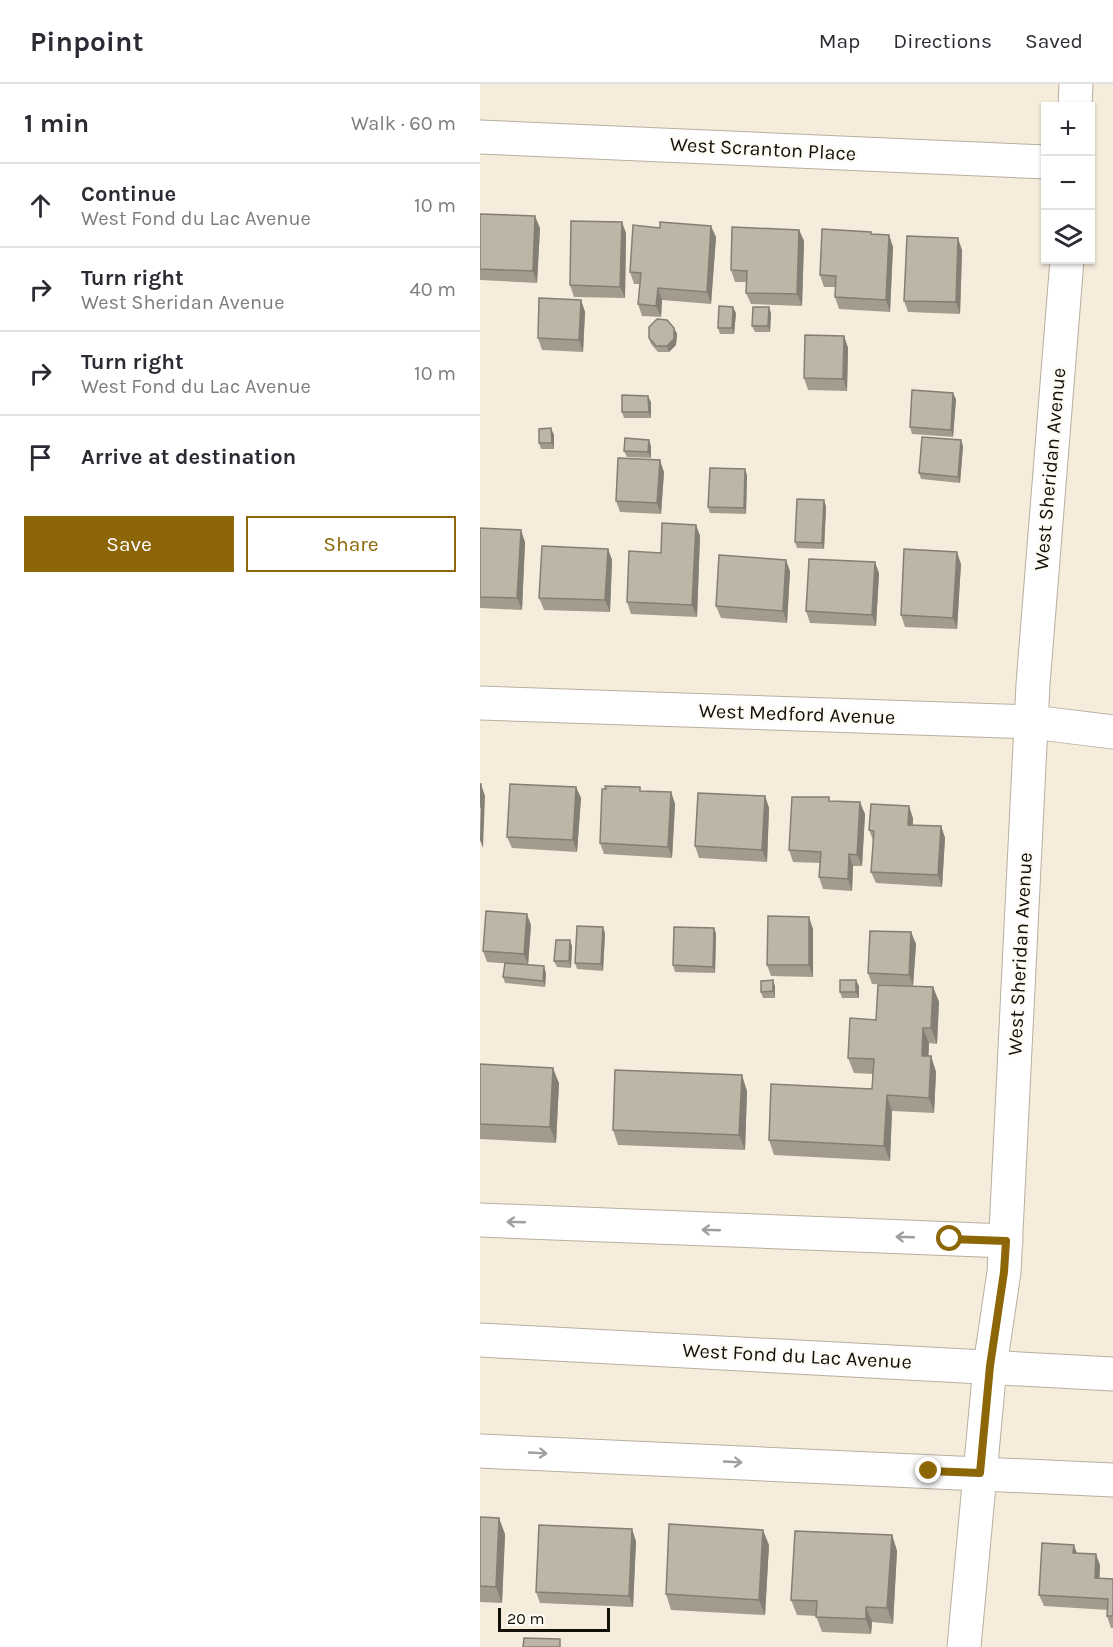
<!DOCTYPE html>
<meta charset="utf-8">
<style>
:root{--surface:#fff;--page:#f2f2f3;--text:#2b2b33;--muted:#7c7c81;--line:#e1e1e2;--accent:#8c6607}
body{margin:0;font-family:Karla,sans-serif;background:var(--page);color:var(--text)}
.controls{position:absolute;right:18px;top:18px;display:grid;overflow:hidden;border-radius:0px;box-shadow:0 2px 4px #0004}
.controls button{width:54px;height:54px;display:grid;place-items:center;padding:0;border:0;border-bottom:2px solid var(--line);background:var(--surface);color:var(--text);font:30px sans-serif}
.scale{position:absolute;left:18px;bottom:15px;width:112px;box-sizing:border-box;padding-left:6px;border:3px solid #13100a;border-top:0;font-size:16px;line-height:21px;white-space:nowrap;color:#13100a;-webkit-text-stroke:4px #fefaf4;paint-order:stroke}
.stop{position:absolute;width:18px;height:18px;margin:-14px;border:4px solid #8c6607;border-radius:50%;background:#fff}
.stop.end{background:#8c6607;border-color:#fff;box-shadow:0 2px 6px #0008}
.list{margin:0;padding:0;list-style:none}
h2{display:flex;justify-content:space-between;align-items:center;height:78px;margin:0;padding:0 24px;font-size:26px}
h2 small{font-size:20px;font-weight:400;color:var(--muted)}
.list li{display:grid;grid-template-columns:39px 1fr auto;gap:18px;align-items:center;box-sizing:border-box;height:84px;padding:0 24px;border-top:2px solid var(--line)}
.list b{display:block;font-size:22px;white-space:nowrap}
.list p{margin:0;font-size:20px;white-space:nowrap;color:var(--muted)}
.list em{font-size:20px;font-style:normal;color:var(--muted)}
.actions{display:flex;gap:12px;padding:18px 24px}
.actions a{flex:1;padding:14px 0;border:2px solid var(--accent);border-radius:0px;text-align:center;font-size:21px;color:var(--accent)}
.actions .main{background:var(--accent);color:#fff}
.icon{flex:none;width:33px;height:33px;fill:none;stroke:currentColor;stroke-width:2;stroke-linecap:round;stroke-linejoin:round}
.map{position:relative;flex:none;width:633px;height:1563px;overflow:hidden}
header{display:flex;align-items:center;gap:36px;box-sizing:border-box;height:84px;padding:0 30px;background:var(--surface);border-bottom:2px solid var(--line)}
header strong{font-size:28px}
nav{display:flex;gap:33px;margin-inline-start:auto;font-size:21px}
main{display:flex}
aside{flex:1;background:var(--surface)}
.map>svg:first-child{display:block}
</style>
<header>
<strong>Pinpoint</strong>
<nav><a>Map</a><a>Directions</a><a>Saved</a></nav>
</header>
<main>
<aside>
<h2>1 min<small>Walk · 60 m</small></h2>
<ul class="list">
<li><svg class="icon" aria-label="ahead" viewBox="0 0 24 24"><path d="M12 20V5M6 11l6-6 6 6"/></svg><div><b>Continue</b><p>West Fond du Lac Avenue</p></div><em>10 m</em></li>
<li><svg class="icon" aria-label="right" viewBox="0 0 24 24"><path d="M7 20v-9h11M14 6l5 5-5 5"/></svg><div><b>Turn right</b><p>West Sheridan Avenue</p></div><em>40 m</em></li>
<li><svg class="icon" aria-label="right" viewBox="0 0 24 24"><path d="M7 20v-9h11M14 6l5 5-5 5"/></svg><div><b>Turn right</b><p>West Fond du Lac Avenue</p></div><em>10 m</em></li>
<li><svg class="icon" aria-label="arrive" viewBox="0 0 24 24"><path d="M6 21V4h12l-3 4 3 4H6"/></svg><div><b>Arrive at destination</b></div></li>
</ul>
<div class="actions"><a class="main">Save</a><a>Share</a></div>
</aside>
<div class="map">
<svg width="633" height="1563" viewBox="0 0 633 1563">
<rect width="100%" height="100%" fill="#f6ecdc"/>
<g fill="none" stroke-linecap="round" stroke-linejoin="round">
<!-- minor casing -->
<g stroke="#b8afa0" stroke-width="35">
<g id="minor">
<path d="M595,22L596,0"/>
<path d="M0,53L566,78"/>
<path d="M0,619L552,638L633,648"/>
<path d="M0,1136L526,1157"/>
<path d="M0,1367L633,1396"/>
<path d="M484,1563L510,1282L524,1188L553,600L587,176"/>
</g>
</g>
<!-- tertiary casing -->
<g stroke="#b8afa0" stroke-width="35">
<path id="tertiary" d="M0,1256L633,1290"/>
</g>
<!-- minor -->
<use href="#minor" stroke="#fff" stroke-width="33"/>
<!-- tertiary -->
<use href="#tertiary" stroke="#fff" stroke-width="33"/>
</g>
<!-- wall -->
<g fill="#a39c8e">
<path d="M0,130L60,144L57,199L0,196Z"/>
<path d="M319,146L324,157L322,222L271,220L266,209L267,198H255L251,186Z"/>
<path d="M146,149L145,214L94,213L90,201Z"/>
<path d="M409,151L413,163L410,228L359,225L355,213V203H344L340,191Z"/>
<path d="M236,153L231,220L182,216L181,233L162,232L158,220L160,200H154L150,188Z"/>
<path d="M482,166L480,230L428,228L424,217Z"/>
<path d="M101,216L105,228L103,268L62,266L58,254Z"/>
<path d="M256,229L254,250H240L238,244Z"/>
<path d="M291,229L290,248H275L272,242Z"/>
<path d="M194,244L197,250L196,261L189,268H178L171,260L169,254Z"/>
<path d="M364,252L368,264L367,307L328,306L324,294Z"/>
<path d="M476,315L473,353L432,350L430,343Z"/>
<path d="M171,318V334H144L142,328Z"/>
<path d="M74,351V365H61L59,359Z"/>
<path d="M171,362V374L147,373L144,367Z"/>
<path d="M483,362L480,399L441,395L439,389Z"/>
<path d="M184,388L181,430L140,428L136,417Z"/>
<path d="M267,391L266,430L230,429L228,423Z"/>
<path d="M344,416L346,423L344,465L317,464L315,458Z"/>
<path d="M216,441L220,452L217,533L151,530L147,518L181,469Z"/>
<path d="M0,444L45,458L42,526L0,524Z"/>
<path d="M128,465L132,476L130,528L64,526L59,514Z"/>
<path d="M481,480L477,545L425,543L421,531Z"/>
<path d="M310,487L307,539L241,534L236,522Z"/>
<path d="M399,489L396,542L330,539L326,527Z"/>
<path d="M96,703L101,714L97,768L32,764L27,753Z"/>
<path d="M191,708L195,720L192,774L124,770L120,759Z"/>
<path d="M285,712L289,724L287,778L219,774L215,762Z"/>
<path d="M350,717L385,730L382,782H373L372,807L343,805L339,793L340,779L313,778L309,766Z"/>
<path d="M433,734V741L461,742L465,754L462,803L396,799L391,788L393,756L389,746Z"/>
<path d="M51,841L48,881L7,878L3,867Z"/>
<path d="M234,844L236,850L235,889L195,888L193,881Z"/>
<path d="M333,845V893L291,892L287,881Z"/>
<path d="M431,848L436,860L433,902L392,900L388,889Z"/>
<path d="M125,849L123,887L97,885L95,879Z"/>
<path d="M92,862L91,884L77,883L74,877Z"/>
<path d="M66,889L65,903L25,899L23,893Z"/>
<path d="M295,902V914H283L281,908Z"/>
<path d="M379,902V914H362L360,908Z"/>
<path d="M453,903L459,918L457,960L449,959L448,972H451L456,988L454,1029L412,1027L410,1077L294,1071L289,1056L392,1005L393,990L374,989L368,974L396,936Z"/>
<path d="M0,980L79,999L76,1059L0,1055Z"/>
<path d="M267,1007L265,1066L138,1061L133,1046Z"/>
<path d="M0,1433L25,1450L22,1519L0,1518Z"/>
<path d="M412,1451L417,1467L413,1540L392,1538L391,1550L342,1548L336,1532L317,1531L311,1516Z"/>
<path d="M156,1457L153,1523L60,1519L56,1508Z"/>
<path d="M289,1461L285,1531L191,1526L186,1510Z"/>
<path d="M597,1469L620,1481L619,1494L633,1495V1544H631L627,1532L628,1526L564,1522L559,1511Z"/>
</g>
<!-- shaded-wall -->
<g fill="#847f74">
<path d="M55,132L60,144L57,199L53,187Z"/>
<path d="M142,138L146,149L145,214L140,203Z"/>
<path d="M231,142L236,153L231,220L227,208Z"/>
<path d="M319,146L324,157L322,222L317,210Z"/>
<path d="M409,151L413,163L410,228L406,216Z"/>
<path d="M478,154L482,166L480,230L476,218Z"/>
<path d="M178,204L182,216L181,233L176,222Z"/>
<path d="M101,216L105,228L103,268L99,256Z"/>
<path d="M253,223L256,229L254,250L252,244Z"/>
<path d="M289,223L291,229L290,248L288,242Z"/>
<path d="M194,244L197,250L196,261L189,268L187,262Z"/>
<path d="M364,252L368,264L367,307L363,295Z"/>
<path d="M473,309L476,315L473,353L471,346Z"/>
<path d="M168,312L171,318V334L169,328Z"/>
<path d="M71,344L74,351V365L72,359Z"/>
<path d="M169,356L171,362V374L168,368Z"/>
<path d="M481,356L483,362L480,399L478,393Z"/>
<path d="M180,376L184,388L181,430L177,419Z"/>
<path d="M265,385L267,391L266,430L264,424Z"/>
<path d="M344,416L346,423L344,465L342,459Z"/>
<path d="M216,441L220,452L217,533L212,521Z"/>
<path d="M41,446L45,458L42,526L37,514Z"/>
<path d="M128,465L132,476L130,528L125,516Z"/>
<path d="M477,468L481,480L477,545L473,534Z"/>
<path d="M306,476L310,487L307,539L303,527Z"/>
<path d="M395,478L399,489L396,542L392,531Z"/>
<path d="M1,700L5,712L3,764L0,756Z"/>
<path d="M96,703L101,714L97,768L93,756Z"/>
<path d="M191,708L195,720L192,774L188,763Z"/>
<path d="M285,712L289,724L287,778L282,766Z"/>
<path d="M380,718L385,730L382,782L377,771Z"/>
<path d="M429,722L433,734L432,752L428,741Z"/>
<path d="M461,742L465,754L462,803L458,791Z"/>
<path d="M369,770L373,782L372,807L368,795Z"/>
<path d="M47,830L51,841L48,881L44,870Z"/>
<path d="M329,833L333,845V893L329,881Z"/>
<path d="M123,843L125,849L123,887L121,880Z"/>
<path d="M234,844L236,850L235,889L233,883Z"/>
<path d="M431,848L436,860L433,902L429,891Z"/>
<path d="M90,856L92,862L91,884L89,877Z"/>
<path d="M64,882L66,889L65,903L63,897Z"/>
<path d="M293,896L295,902V914L293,907Z"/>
<path d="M376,896L379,902V914L376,908Z"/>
<path d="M453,903L459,918L457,960L451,944Z"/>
<path d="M443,944L449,959L448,987L442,972Z"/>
<path d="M451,972L456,988L454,1029L449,1014Z"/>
<path d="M73,984L79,999L76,1059L70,1043Z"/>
<path d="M262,991L267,1007L265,1066L259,1051Z"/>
<path d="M407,1011L412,1027L410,1077L404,1062Z"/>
<path d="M19,1434L25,1450L22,1519L16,1503Z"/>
<path d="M152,1445L156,1457L153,1523L149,1512Z"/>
<path d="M283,1446L289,1461L285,1531L279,1516Z"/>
<path d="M412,1451L417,1467L413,1540L407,1524Z"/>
<path d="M594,1461L598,1472L593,1469Z"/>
<path d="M616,1470L620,1481L619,1505L615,1494Z"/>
<path d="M386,1523L392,1538L391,1550L386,1535Z"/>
</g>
<!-- building -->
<g fill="#bdb5a5" stroke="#847f74" stroke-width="1.5">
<path d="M0,130L55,132L53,187L0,185Z"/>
<path d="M91,137L142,138L140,203L90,201Z"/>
<path d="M180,138L231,142L227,208L178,204L176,222L158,220L161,189L150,188L153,141L180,144Z"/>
<path d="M252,143L319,146L317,210L266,209L267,187L251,186Z"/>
<path d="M342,145L391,148V150L409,151L406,216L355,213L356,192L340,191Z"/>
<path d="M427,152L478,154L476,218L424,217Z"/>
<path d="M59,214L101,216L99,256L58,254Z"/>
<path d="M239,222L253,223L252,244H238Z"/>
<path d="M273,223H289L288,242H272Z"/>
<path d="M177,235L187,236L194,244V255L187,262H176L169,254V243Z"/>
<path d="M325,251L364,252L363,295L324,294Z"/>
<path d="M432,306L473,309L471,346L430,343Z"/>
<path d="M142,311L168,312L169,328H142Z"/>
<path d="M71,344L72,359H59V345Z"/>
<path d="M442,353L481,356L478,393L439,389Z"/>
<path d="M145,354L169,356L168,368L144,367Z"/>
<path d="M138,374L180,376L177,419L136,417Z"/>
<path d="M230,384L265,385L264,424L228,423Z"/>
<path d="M317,415L344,416L342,459L315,458Z"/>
<path d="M182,439L216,441L212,521L147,518L149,467L181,469Z"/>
<path d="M0,444L41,446L37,514L0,513Z"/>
<path d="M62,462L128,465L125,516L59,514Z"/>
<path d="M424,465L477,468L473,534L421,531Z"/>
<path d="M239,471L306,476L303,527L236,522Z"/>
<path d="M329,475L395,478L392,531L326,527Z"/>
<path d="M0,700H1L0,724Z"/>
<path d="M30,700L96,703L93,756L27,753Z"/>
<path d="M125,702L160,703V707L191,708L188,763L120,759L122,705H126Z"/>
<path d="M218,709L285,712L282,766L215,762Z"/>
<path d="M312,713H349V717L380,718L377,771L369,770L368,795L339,793L341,768L309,766Z"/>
<path d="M391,720L429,722L428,741L461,742L458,791L391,788L394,747L389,746Z"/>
<path d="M6,827L47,830L44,870L3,867Z"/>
<path d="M288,832L329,833V881H287Z"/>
<path d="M97,842L123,843L121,880L95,879Z"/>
<path d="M194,843L234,844L233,883L193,881Z"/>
<path d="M390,847L431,848L429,891L388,889Z"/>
<path d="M76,856H90L89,877H74Z"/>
<path d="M25,879L64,882L63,897L23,893Z"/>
<path d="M293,896V907L281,908V897Z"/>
<rect x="360" y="896" width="16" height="12"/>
<path d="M398,901L453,903L451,944H443L442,972H451L449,1014L407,1011L404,1062L289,1056L291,1000L392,1005L394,975L368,974L370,934L396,936Z"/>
<path d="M0,980L73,984L70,1043L0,1040Z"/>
<path d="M135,986L262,991L259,1051L133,1046Z"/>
<path d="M0,1433L19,1434L16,1503L0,1502Z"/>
<path d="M189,1440L283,1446L279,1516L186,1510Z"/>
<path d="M59,1441L152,1445L149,1512L56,1508Z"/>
<path d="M315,1447L412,1451L407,1524L386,1523V1535L336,1533L337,1517L311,1516Z"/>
<path d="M562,1459L594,1461L593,1469L616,1470L615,1494L633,1495V1532H627L628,1515L559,1511Z"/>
<path d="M44,1554L80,1555V1563H43Z"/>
</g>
<!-- one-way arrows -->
<defs><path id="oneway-shaft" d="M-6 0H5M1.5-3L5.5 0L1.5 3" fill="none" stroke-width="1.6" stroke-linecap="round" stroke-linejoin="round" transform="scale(1.5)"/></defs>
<g stroke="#a19f9d">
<use href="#oneway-shaft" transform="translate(36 1138) rotate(-178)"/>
<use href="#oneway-shaft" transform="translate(231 1146) rotate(-178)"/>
<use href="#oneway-shaft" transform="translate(425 1153) rotate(-178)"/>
<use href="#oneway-shaft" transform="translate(58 1369) rotate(3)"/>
<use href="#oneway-shaft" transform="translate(253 1378) rotate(3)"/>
</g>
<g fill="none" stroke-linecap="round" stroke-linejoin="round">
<!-- route -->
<path stroke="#8c6607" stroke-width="8" d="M449,1387L500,1389L510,1282L524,1188L526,1157L470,1155"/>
</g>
<g text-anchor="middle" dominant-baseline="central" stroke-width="4.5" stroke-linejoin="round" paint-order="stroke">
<!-- street labels -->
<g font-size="20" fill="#13100a" stroke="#fefaf4">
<text transform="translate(283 65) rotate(3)">West Scranton Place</text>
<text transform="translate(570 385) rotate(-85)">West Sheridan Avenue</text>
<text transform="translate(317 630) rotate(2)">West Medford Avenue</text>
<text transform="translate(540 870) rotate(-87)">West Sheridan Avenue</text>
<text transform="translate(317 1272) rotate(3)">West Fond du Lac Avenue</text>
</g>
</g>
</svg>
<div class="controls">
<button>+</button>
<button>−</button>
<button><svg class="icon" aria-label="layers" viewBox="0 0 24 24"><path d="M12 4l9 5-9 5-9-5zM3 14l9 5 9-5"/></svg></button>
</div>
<div class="scale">20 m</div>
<div class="stop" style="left:470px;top:1155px"></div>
<div class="stop end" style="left:449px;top:1387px"></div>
</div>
</main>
